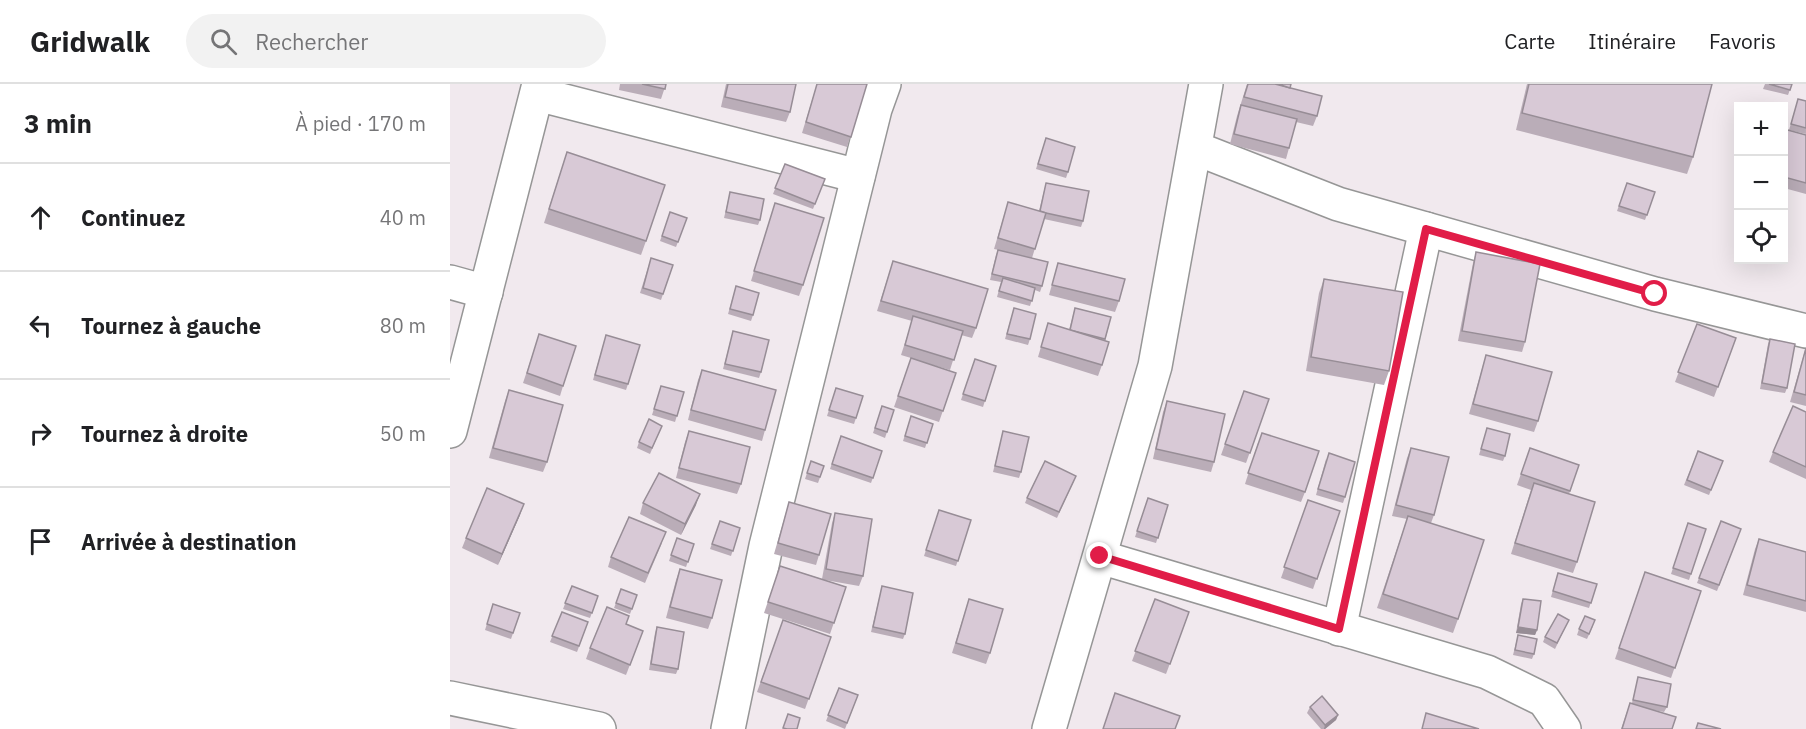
<!DOCTYPE html>
<html lang="fr">
<meta charset="utf-8">
<style>
:root{--surface:#fff;--page:#f2f2f2;--text:#202124;--muted:#757577;--line:#e0e0e0}
body{margin:0;font-family:"IBM Plex Sans",sans-serif;background:var(--page);color:var(--text)}
.controls{position:absolute;right:18px;top:18px;display:grid;overflow:hidden;border-radius:0px;box-shadow:0 6px 24px #0002}
.controls button{width:54px;height:54px;display:grid;place-items:center;padding:0;border:0;border-bottom:2px solid var(--line);background:var(--surface);color:var(--text);font:30px sans-serif}
.stop{position:absolute;width:18px;height:18px;margin:-14px;border:4px solid #e11d48;border-radius:50%;background:#fff}
.stop.end{background:#e11d48;border-color:#fff;box-shadow:0 2px 6px #0008}
.list{margin:0;padding:0;list-style:none}
h2{display:flex;justify-content:space-between;align-items:center;height:78px;margin:0;padding:0 24px;font-size:26px}
h2 small{font-size:20px;font-weight:400;color:var(--muted)}
.list li{display:grid;grid-template-columns:39px 1fr auto;gap:18px;align-items:center;box-sizing:border-box;height:108px;padding:0 24px;border-top:2px solid var(--line)}
.list b{display:block;font-size:22px;white-space:nowrap}
.list em{font-size:20px;font-style:normal;color:var(--muted)}
.icon{flex:none;width:33px;height:33px;fill:none;stroke:currentColor;stroke-width:2;stroke-linecap:round;stroke-linejoin:round}
.map{position:relative;flex:none;width:1356px;height:645px;overflow:hidden}
header{display:flex;align-items:center;gap:36px;box-sizing:border-box;height:84px;padding:0 30px;background:var(--surface);border-bottom:2px solid var(--line)}
header strong{font-size:28px}
nav{display:flex;gap:33px;margin-inline-start:auto;font-size:21px}
.search{width:420px;height:54px;background:var(--page);display:flex;align-items:center;gap:15px;box-sizing:border-box;padding:0 21px;border-radius:33px;color:var(--muted);font-size:22px}
main{display:flex}
aside{flex:1;background:var(--surface)}
.map>svg:first-child{display:block}
</style>
<header>
<strong>Gridwalk</strong>
<div class="search"><svg class="icon" aria-label="search" viewBox="0 0 24 24"><circle cx="10" cy="10" r="6"/><path d="M15 15l6 6"/></svg>Rechercher</div>
<nav><a>Carte</a><a>Itinéraire</a><a>Favoris</a></nav>
</header>
<main>
<aside>
<h2>3 min<small>À pied · 170 m</small></h2>
<ul class="list">
<li><svg class="icon" aria-label="ahead" viewBox="0 0 24 24"><path d="M12 20V5M6 11l6-6 6 6"/></svg><div><b>Continuez</b></div><em>40 m</em></li>
<li><svg class="icon" aria-label="left" viewBox="0 0 24 24"><path d="M17 20v-9H6M10 6l-5 5 5 5"/></svg><div><b>Tournez à gauche</b></div><em>80 m</em></li>
<li><svg class="icon" aria-label="right" viewBox="0 0 24 24"><path d="M7 20v-9h11M14 6l5 5-5 5"/></svg><div><b>Tournez à droite</b></div><em>50 m</em></li>
<li><svg class="icon" aria-label="arrive" viewBox="0 0 24 24"><path d="M6 21V4h12l-3 4 3 4H6"/></svg><div><b>Arrivée à destination</b></div></li>
</ul>
</aside>
<div class="map">
<svg width="1356" height="645" viewBox="0 0 1356 645">
<rect width="100%" height="100%" fill="#f1e9ee"/>
<g fill="none" stroke-linecap="round" stroke-linejoin="round">
<!-- minor casing -->
<g stroke="#969696" stroke-width="36">
<g id="minor">
<path d="M87,10L408,92"/>
<path d="M745,64L888,120L1205,210L1356,247"/>
<path d="M0,198L36,208"/>
<path d="M0,347L89,0"/>
<path d="M650,473L1037,588L1094,616L1114,645"/>
<path d="M889,545L976,145"/>
<path d="M0,614L149,645"/>
<path d="M278,645L316,462L425,25L434,0"/>
<path d="M599,645L705,282L756,0"/>
</g>
</g>
<!-- minor -->
<use href="#minor" stroke="#fff" stroke-width="33"/>
</g>
<!-- wall -->
<g fill="#baadb8">
<path d="M170,0H216L211,15L169,6Z"/>
<path d="M276,0H346L340,28L336,38L271,23Z"/>
<path d="M367,0H417L397,63L352,49Z"/>
<path d="M797,0H841L840,4L867,32L863,42L846,38L839,64L836,75L780,60L787,32Z"/>
<path d="M1077,0H1262L1243,73L1237,90L1066,46Z"/>
<path d="M1315,0H1342L1338,11L1313,5Z"/>
<path d="M1348,15L1356,17V50L1339,46Z"/>
<path d="M1334,45L1356,51V110L1334,104Z"/>
<path d="M596,54L618,88L616,94L586,85Z"/>
<path d="M117,68L196,157L191,171L94,139Z"/>
<path d="M335,80L375,95L363,125L323,110Z"/>
<path d="M596,99L633,137L631,143L594,135L582,174L592,202L590,208L585,206L580,222L547,213L551,198L540,196L546,171L548,166H549L544,165L558,118L589,127Z"/>
<path d="M1177,99L1205,108L1195,136L1167,127Z"/>
<path d="M280,108L310,136L308,141L274,134Z"/>
<path d="M325,119L353,201L349,212L301,197Z"/>
<path d="M220,128L237,134L226,163L210,157Z"/>
<path d="M1026,168L1075,258L1072,268L1008,257L1023,179Z"/>
<path d="M201,174L223,181L211,216L190,209Z"/>
<path d="M443,177L526,244L522,254L511,251L500,286L483,281L506,289L489,338L444,323L461,274L451,271L462,237L427,227Z"/>
<path d="M608,179L669,217L665,228L599,211Z"/>
<path d="M874,195L939,287L934,301L856,287L869,209Z"/>
<path d="M286,202L303,231L301,237L278,230Z"/>
<path d="M564,224L580,255L578,261L555,255Z"/>
<path d="M625,224L661,233L655,257L652,281L648,292L588,273L598,239L619,246Z"/>
<path d="M1247,240L1286,254L1264,313L1225,298Z"/>
<path d="M283,247L311,288L309,294L273,285Z"/>
<path d="M156,251L178,300L176,306L143,296Z"/>
<path d="M1320,255L1337,304L1335,309L1310,305L1318,260Z"/>
<path d="M86,260L113,302L110,312L73,299Z"/>
<path d="M1356,263V322L1340,318Z"/>
<path d="M1036,271L1088,337L1084,348L1019,330Z"/>
<path d="M525,275L546,282L533,323L511,316Z"/>
<path d="M252,286L315,346L312,357L238,336L248,296Z"/>
<path d="M211,302L234,308L225,338L202,331Z"/>
<path d="M386,304L413,312L404,340L377,332Z"/>
<path d="M59,306L97,378L93,388L39,374L55,317Z"/>
<path d="M794,307L819,315L796,379L771,371Z"/>
<path d="M717,317L764,378L761,388L703,375L713,328Z"/>
<path d="M432,322L444,326L435,354L423,349Z"/>
<path d="M1356,328V395L1319,378L1323,368Z"/>
<path d="M461,332L483,340L475,364L453,357Z"/>
<path d="M212,342L200,370L187,364L189,358Z"/>
<path d="M1037,344L1055,372L1053,377L1029,371Z"/>
<path d="M239,347L291,400L287,410L226,394L235,358Z"/>
<path d="M553,347L571,388L569,394L543,388Z"/>
<path d="M391,352L432,367L421,399L380,385Z"/>
<path d="M808,359L855,408L851,418L795,400Z"/>
<path d="M961,364L984,431L981,439L1008,535L1003,549L927,524L957,435L942,432L957,374Z"/>
<path d="M1080,364L1129,381L1119,410L1127,478L1123,489L1061,470L1081,406L1067,401Z"/>
<path d="M1248,367L1273,377L1259,411L1234,401Z"/>
<path d="M876,375L895,413L893,419L866,411Z"/>
<path d="M361,377L374,382L368,399L355,395Z"/>
<path d="M624,397L607,434L575,419L577,414Z"/>
<path d="M698,414L718,421L706,459L685,453Z"/>
<path d="M858,416L890,427L863,505L831,494Z"/>
<path d="M339,418L369,471L366,481L324,470Z"/>
<path d="M193,419L246,421L231,451L190,430Z"/>
<path d="M489,426L521,436L506,482L474,472Z"/>
<path d="M385,429L413,492L409,502L375,496L396,503L380,550L314,529L330,482L372,495L382,439Z"/>
<path d="M70,431L48,481L12,464L16,454Z"/>
<path d="M270,437L290,444L281,472L260,465Z"/>
<path d="M1271,437L1291,445L1267,507L1247,499Z"/>
<path d="M1238,439L1256,445L1239,496L1221,490Z"/>
<path d="M227,454L244,460L236,483L219,477Z"/>
<path d="M1309,455L1356,468V528L1293,511L1305,465Z"/>
<path d="M212,459L195,499L158,483L161,473Z"/>
<path d="M230,485L262,534L258,545L216,534L226,496Z"/>
<path d="M1195,488L1251,507L1221,594L1165,575Z"/>
<path d="M1108,489L1147,500L1139,524L1101,513Z"/>
<path d="M122,502L148,512L140,534L113,525Z"/>
<path d="M432,502L455,550L453,555L421,548Z"/>
<path d="M171,505L187,511L180,530L164,524Z"/>
<path d="M519,515L540,569L536,580L502,569Z"/>
<path d="M705,515L739,528L716,590L682,577Z"/>
<path d="M1073,515L1087,546L1085,551L1066,549L1071,520Z"/>
<path d="M43,520L70,529L61,555L35,546Z"/>
<path d="M112,528L138,538L127,568L100,558Z"/>
<path d="M333,536L381,553L355,625L307,608Z"/>
<path d="M1119,536L1105,565L1093,558L1095,553Z"/>
<path d="M176,540L193,547L176,591L136,575L140,564Z"/>
<path d="M1143,542L1137,555L1127,551L1129,545Z"/>
<path d="M207,543L228,585L226,590L199,586L205,549Z"/>
<path d="M1068,551L1084,570L1082,575L1063,571Z"/>
<path d="M1188,593L1217,623L1214,628L1203,626L1222,645H1171L1180,619H1182Z"/>
<path d="M389,604L408,611L395,645L376,637Z"/>
<path d="M860,623L888,631L886,636L875,645H871L857,629Z"/>
</g>
<!-- shaded-wall -->
<g fill="#978d96">
<path d="M250,410L246,421L231,451L235,440Z"/>
<path d="M74,420L70,431L48,481L52,470Z"/>
<path d="M1068,543L1087,546L1085,551L1066,549Z"/>
<path d="M888,631L886,636L875,645H874L875,641Z"/>
</g>
<!-- building -->
<g fill="#d8c9d6" stroke="#978d96" stroke-width="1.5">
<path d="M192,0H216L215,5Z"/>
<path d="M278,0H346L340,28L275,13Z"/>
<path d="M367,0H417L401,53L356,38Z"/>
<path d="M798,0H825L872,12L867,32L794,13Z"/>
<path d="M828,0H841L840,4Z"/>
<path d="M1079,0H1262L1243,73L1072,29Z"/>
<path d="M1319,0H1342L1340,6Z"/>
<path d="M1348,15L1356,17V44L1341,40Z"/>
<path d="M791,21L847,35L839,64L784,50Z"/>
<path d="M1334,45L1356,51V99L1334,93Z"/>
<path d="M596,54L625,63L618,88L588,80Z"/>
<path d="M117,68L215,101L196,157L99,125Z"/>
<path d="M335,80L375,95L365,120L325,104Z"/>
<path d="M596,99L639,107L633,137L596,129L590,127Z"/>
<path d="M1177,99L1205,108L1197,131L1169,122Z"/>
<path d="M280,108L314,115L310,136L276,128Z"/>
<path d="M558,118L596,129L585,165L548,154Z"/>
<path d="M325,119L374,134L353,201L304,187Z"/>
<path d="M220,128L237,134L228,158L212,152Z"/>
<path d="M548,166L598,178L592,202L542,190Z"/>
<path d="M1026,168L1090,180L1075,258L1012,247Z"/>
<path d="M201,174L223,181L213,210L193,204Z"/>
<path d="M443,177L538,205L526,244L431,217Z"/>
<path d="M608,179L675,195L669,217L602,201Z"/>
<path d="M553,194L585,204L582,217L549,207Z"/>
<path d="M874,195L953,208L939,287L861,273Z"/>
<path d="M286,202L309,209L303,231L280,225Z"/>
<path d="M564,224L586,230L580,255L557,250Z"/>
<path d="M625,224L661,233L655,255L620,246Z"/>
<path d="M463,232L513,247L504,276L455,261Z"/>
<path d="M598,239L659,258L652,281L591,263Z"/>
<path d="M1247,240L1286,254L1268,303L1228,288Z"/>
<path d="M283,247L319,256L311,288L275,280Z"/>
<path d="M89,250L126,262L113,302L77,289Z"/>
<path d="M156,251L190,261L178,300L145,291Z"/>
<path d="M1320,255L1345,260L1337,304L1312,299Z"/>
<path d="M1356,264V311L1344,308Z"/>
<path d="M1036,271L1102,288L1088,337L1023,320Z"/>
<path d="M461,274L506,289L493,327L448,312Z"/>
<path d="M525,275L546,282L535,317L513,310Z"/>
<path d="M252,286L326,306L315,346L241,326Z"/>
<path d="M211,302L234,308L227,332L204,325Z"/>
<path d="M386,304L413,312L406,334L379,326Z"/>
<path d="M59,306L113,321L97,378L43,364Z"/>
<path d="M794,307L819,315L800,369L775,360Z"/>
<path d="M717,317L775,330L764,378L706,365Z"/>
<path d="M432,322L444,326L437,348L425,344Z"/>
<path d="M1343,322L1356,328V383L1323,368Z"/>
<path d="M461,332L483,340L477,359L455,352Z"/>
<path d="M199,335L212,342L202,364L189,358Z"/>
<path d="M1037,344L1060,350L1055,372L1031,365Z"/>
<path d="M239,347L300,363L291,400L229,384Z"/>
<path d="M553,347L579,353L571,388L545,382Z"/>
<path d="M812,349L869,367L855,408L798,389Z"/>
<path d="M391,352L432,367L423,394L382,380Z"/>
<path d="M961,364L999,373L984,431L946,421Z"/>
<path d="M1080,364L1129,381L1120,407L1071,390Z"/>
<path d="M1248,367L1273,377L1261,406L1237,396Z"/>
<path d="M879,369L905,378L895,413L868,405Z"/>
<path d="M361,377L374,382L370,393L357,389Z"/>
<path d="M595,377L626,392L609,428L577,414Z"/>
<path d="M209,389L250,410L235,440L193,419Z"/>
<path d="M1084,399L1145,418L1127,478L1065,459Z"/>
<path d="M37,404L74,420L52,470L16,454Z"/>
<path d="M698,414L718,421L708,454L687,447Z"/>
<path d="M858,416L890,427L867,495L834,483Z"/>
<path d="M339,418L381,430L369,471L328,459Z"/>
<path d="M489,426L521,436L508,477L476,466Z"/>
<path d="M385,429L422,435L413,492L376,485Z"/>
<path d="M958,432L1034,456L1008,535L933,510Z"/>
<path d="M179,433L216,448L198,489L161,473Z"/>
<path d="M270,437L290,444L283,467L262,460Z"/>
<path d="M1271,437L1291,445L1269,501L1249,494Z"/>
<path d="M1238,439L1256,445L1241,490L1223,484Z"/>
<path d="M227,454L244,460L238,478L221,471Z"/>
<path d="M1309,455L1356,468V517L1297,501Z"/>
<path d="M330,482L396,503L384,539L318,518Z"/>
<path d="M230,485L272,496L262,534L220,523Z"/>
<path d="M1195,488L1251,507L1225,584L1169,564Z"/>
<path d="M1108,489L1147,500L1141,519L1103,507Z"/>
<path d="M122,502L148,512L142,529L115,519Z"/>
<path d="M432,502L463,509L455,550L423,543Z"/>
<path d="M171,505L187,511L182,525L166,519Z"/>
<path d="M519,515L553,525L540,569L506,559Z"/>
<path d="M705,515L739,528L720,580L685,567Z"/>
<path d="M1073,515L1091,517L1087,546L1068,543Z"/>
<path d="M43,520L70,529L63,549L37,540Z"/>
<path d="M157,523L179,532L176,540L193,547L180,581L140,564Z"/>
<path d="M112,528L138,538L129,562L102,552Z"/>
<path d="M1108,530L1119,536L1107,559L1095,553Z"/>
<path d="M1135,532L1145,536L1139,550L1129,545Z"/>
<path d="M333,536L381,553L359,615L311,598Z"/>
<path d="M207,543L234,548L228,585L201,580Z"/>
<path d="M1068,551L1087,555L1084,570L1065,566Z"/>
<path d="M1188,593L1221,600L1217,623L1183,616Z"/>
<path d="M389,604L408,611L397,639L378,631Z"/>
<path d="M665,609L730,632L725,645H653Z"/>
<path d="M872,612L888,631L875,641L860,623Z"/>
<path d="M1180,619L1226,633L1222,645H1172Z"/>
<path d="M976,629L1029,645H972Z"/>
<path d="M338,630L350,634L347,645H337L333,644Z"/>
<path d="M1248,639L1271,645H1246Z"/>
</g>
<g fill="none" stroke-linecap="round" stroke-linejoin="round">
<!-- route -->
<path stroke="#e11d48" stroke-width="8" d="M650,472L889,545L976,145L1205,210"/>
</g>
</svg>
<div class="controls">
<button>+</button>
<button>−</button>
<button><svg class="icon" aria-label="locate" viewBox="0 0 24 24"><circle cx="12" cy="12" r="6"/><path d="M12 2v4M12 18v4M2 12h4M18 12h4"/></svg></button>
</div>
<div class="stop" style="left:1205px;top:210px"></div>
<div class="stop end" style="left:650px;top:472px"></div>
</div>
</main>
